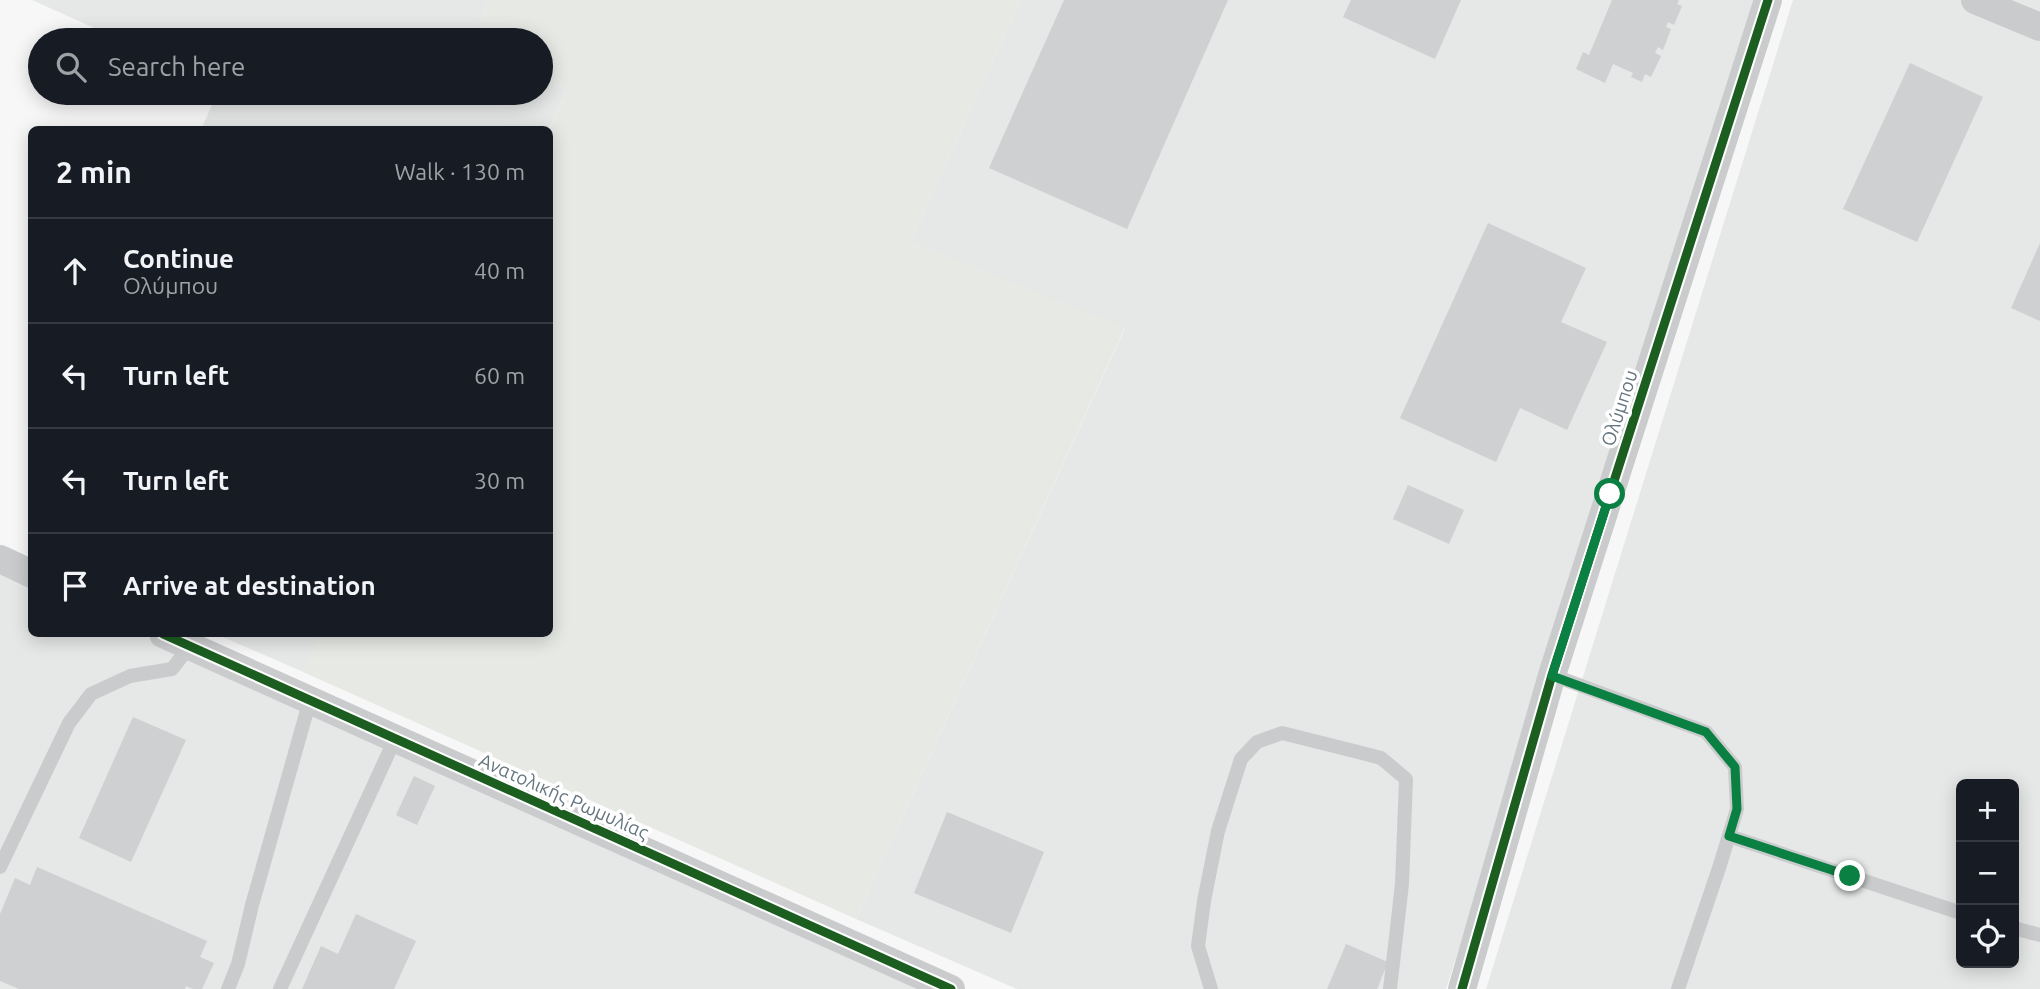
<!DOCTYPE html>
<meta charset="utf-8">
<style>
:root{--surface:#171b24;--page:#242831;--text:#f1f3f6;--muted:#9ea1a6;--line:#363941}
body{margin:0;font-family:Ubuntu,sans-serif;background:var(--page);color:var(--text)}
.controls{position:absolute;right:21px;bottom:21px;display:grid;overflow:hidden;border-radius:10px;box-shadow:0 4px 18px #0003}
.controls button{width:63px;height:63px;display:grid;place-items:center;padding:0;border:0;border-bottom:2px solid var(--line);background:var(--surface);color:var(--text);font:35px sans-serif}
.stop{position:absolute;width:21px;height:21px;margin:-16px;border:5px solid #0b8043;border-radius:50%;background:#fff}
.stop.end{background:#0b8043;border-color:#fff;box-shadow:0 2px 7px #0008}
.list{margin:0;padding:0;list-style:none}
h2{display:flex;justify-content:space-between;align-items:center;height:91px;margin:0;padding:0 28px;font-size:30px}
h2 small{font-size:23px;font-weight:400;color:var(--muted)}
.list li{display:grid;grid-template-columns:46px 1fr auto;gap:21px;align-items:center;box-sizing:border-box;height:105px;padding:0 28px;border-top:2px solid var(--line)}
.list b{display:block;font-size:26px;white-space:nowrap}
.list p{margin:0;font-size:23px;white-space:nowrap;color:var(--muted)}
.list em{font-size:23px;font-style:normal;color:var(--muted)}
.icon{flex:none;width:38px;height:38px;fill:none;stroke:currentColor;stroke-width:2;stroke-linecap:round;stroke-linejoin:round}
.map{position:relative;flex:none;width:2040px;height:989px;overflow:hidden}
.search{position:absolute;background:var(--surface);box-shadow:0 4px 18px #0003;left:28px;top:28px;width:525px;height:77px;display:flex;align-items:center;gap:18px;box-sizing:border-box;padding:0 24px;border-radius:38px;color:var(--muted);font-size:26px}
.panel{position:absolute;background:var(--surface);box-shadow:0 4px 18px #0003;left:28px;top:126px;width:525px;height:511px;border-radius:10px}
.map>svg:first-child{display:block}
</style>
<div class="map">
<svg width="2040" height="989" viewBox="0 0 2040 989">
<rect width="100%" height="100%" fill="#f7f7f7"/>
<!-- built -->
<g fill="#e6e7e7" fill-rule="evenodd">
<path d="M32,0H489L472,40H121Z"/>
<path d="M1021,0H1762L1446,989H1017L856,919L1125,328L910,242Z"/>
<path d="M1793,0H2040V989H1486ZM1961,784H2014V963H1961Z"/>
<path d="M541,78L567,90L549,129L201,130L217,93H541Z"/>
<path d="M0,571L31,585L32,634H140L934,989H0Z"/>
<path d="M216,634H321L303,672Z"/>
</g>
<!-- green -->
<path fill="#e6e9e4" d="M489,0H1021L910,242L1125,327L856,919L303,672L321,634H550L549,130L567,90L541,78V40H472Z"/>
<!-- building -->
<g fill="#ced0d1">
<path d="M1064,0H1228L1127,229L989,168Z"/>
<path d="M1351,0H1461L1435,59L1343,17Z"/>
<path d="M1612,0H1679L1677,4L1682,6L1674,25L1668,22L1666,27L1671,29L1663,50L1658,47L1655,53L1661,56L1651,77L1645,74L1642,82L1631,77L1633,73L1613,64L1605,83L1576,69L1583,52L1589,55Z"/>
<path d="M1910,63L1983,97L1917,242L1843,209Z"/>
<path d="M1488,223L1586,268L1561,322L1607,342L1567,430L1520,408L1496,462L1400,418Z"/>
<path d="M2040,243V321L2011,308Z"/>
<path d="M1408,485L1464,510L1449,544L1393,519Z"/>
<path d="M133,717L186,740L131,862L79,838Z"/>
<path d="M414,776L435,786L417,825L396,815Z"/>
<path d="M947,812L1044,852L1011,933L914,893Z"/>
<path d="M37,867L207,941L200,957L214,963L202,989H193L186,986L185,989H19L0,981V914L15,878L30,885Z"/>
<path d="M356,914L416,941L394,989H302L321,946L338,954Z"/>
<path d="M1346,944L1388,962L1377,989H1327Z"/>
</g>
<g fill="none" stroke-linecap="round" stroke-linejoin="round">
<!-- service -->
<g stroke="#cacbcc" stroke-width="14">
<path d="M1552,675L1706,732L1735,767L1737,809L1720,865L1678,989"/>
<path d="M1729,836L1961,913"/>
<path d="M0,867L69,723L91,694L130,676L172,669L190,646"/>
<path d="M2014,928L2040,935"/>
<path d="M228,989L238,964L252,905L310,700"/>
<path d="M280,989L395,739"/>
<path d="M1211,989L1198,946L1204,901L1218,831L1241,759L1257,742L1282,733L1358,752L1381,758L1406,779L1402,884L1390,989"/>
</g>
<!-- minor -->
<g stroke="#cacbcc" stroke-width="28">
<path d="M1975,0L2040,27"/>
<path d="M0,559L32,574"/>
<path d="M163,634L951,989"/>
<path d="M1462,989L1552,675L1768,0"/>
</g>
<!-- cycleway casing -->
<g stroke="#fff" stroke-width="13">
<g id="cycleway">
<path d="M163,634L951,989"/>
<path d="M1462,989L1552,675L1768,0"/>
</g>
</g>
<!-- cycleway -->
<use href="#cycleway" stroke="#1b5e20" stroke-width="9"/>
</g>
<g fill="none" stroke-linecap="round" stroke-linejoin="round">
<!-- route -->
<path stroke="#0b8043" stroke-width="9" d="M1610,494L1552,676L1706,732L1735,767L1737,809L1729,836L1850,876"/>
</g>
<g text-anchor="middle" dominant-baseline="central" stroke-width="7" stroke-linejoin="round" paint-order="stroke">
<!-- street labels -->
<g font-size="19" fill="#65757f" stroke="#fff">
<text transform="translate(1619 408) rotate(-72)">Ολύμπου</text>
<text transform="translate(564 796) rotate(24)">Ανατολικής Ρωμυλίας</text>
</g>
</g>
</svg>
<div class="controls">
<button>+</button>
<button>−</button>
<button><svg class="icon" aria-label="locate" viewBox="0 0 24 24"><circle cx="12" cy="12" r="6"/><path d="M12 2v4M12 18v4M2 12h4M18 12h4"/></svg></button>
</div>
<div class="stop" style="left:1610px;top:494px"></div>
<div class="stop end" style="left:1850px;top:876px"></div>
<div class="search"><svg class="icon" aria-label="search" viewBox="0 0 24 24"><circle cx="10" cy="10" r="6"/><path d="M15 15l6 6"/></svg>Search here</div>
<section class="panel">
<h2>2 min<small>Walk · 130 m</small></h2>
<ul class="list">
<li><svg class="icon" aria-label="ahead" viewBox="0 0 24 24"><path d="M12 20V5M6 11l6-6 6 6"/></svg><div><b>Continue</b><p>Ολύμπου</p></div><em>40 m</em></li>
<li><svg class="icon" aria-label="left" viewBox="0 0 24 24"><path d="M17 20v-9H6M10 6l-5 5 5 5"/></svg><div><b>Turn left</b></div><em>60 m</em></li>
<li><svg class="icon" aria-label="left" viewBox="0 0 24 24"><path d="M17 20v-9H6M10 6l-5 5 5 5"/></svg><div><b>Turn left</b></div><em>30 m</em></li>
<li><svg class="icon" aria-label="arrive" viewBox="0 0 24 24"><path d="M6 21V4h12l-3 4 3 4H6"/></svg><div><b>Arrive at destination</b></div></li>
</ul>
</section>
</div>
